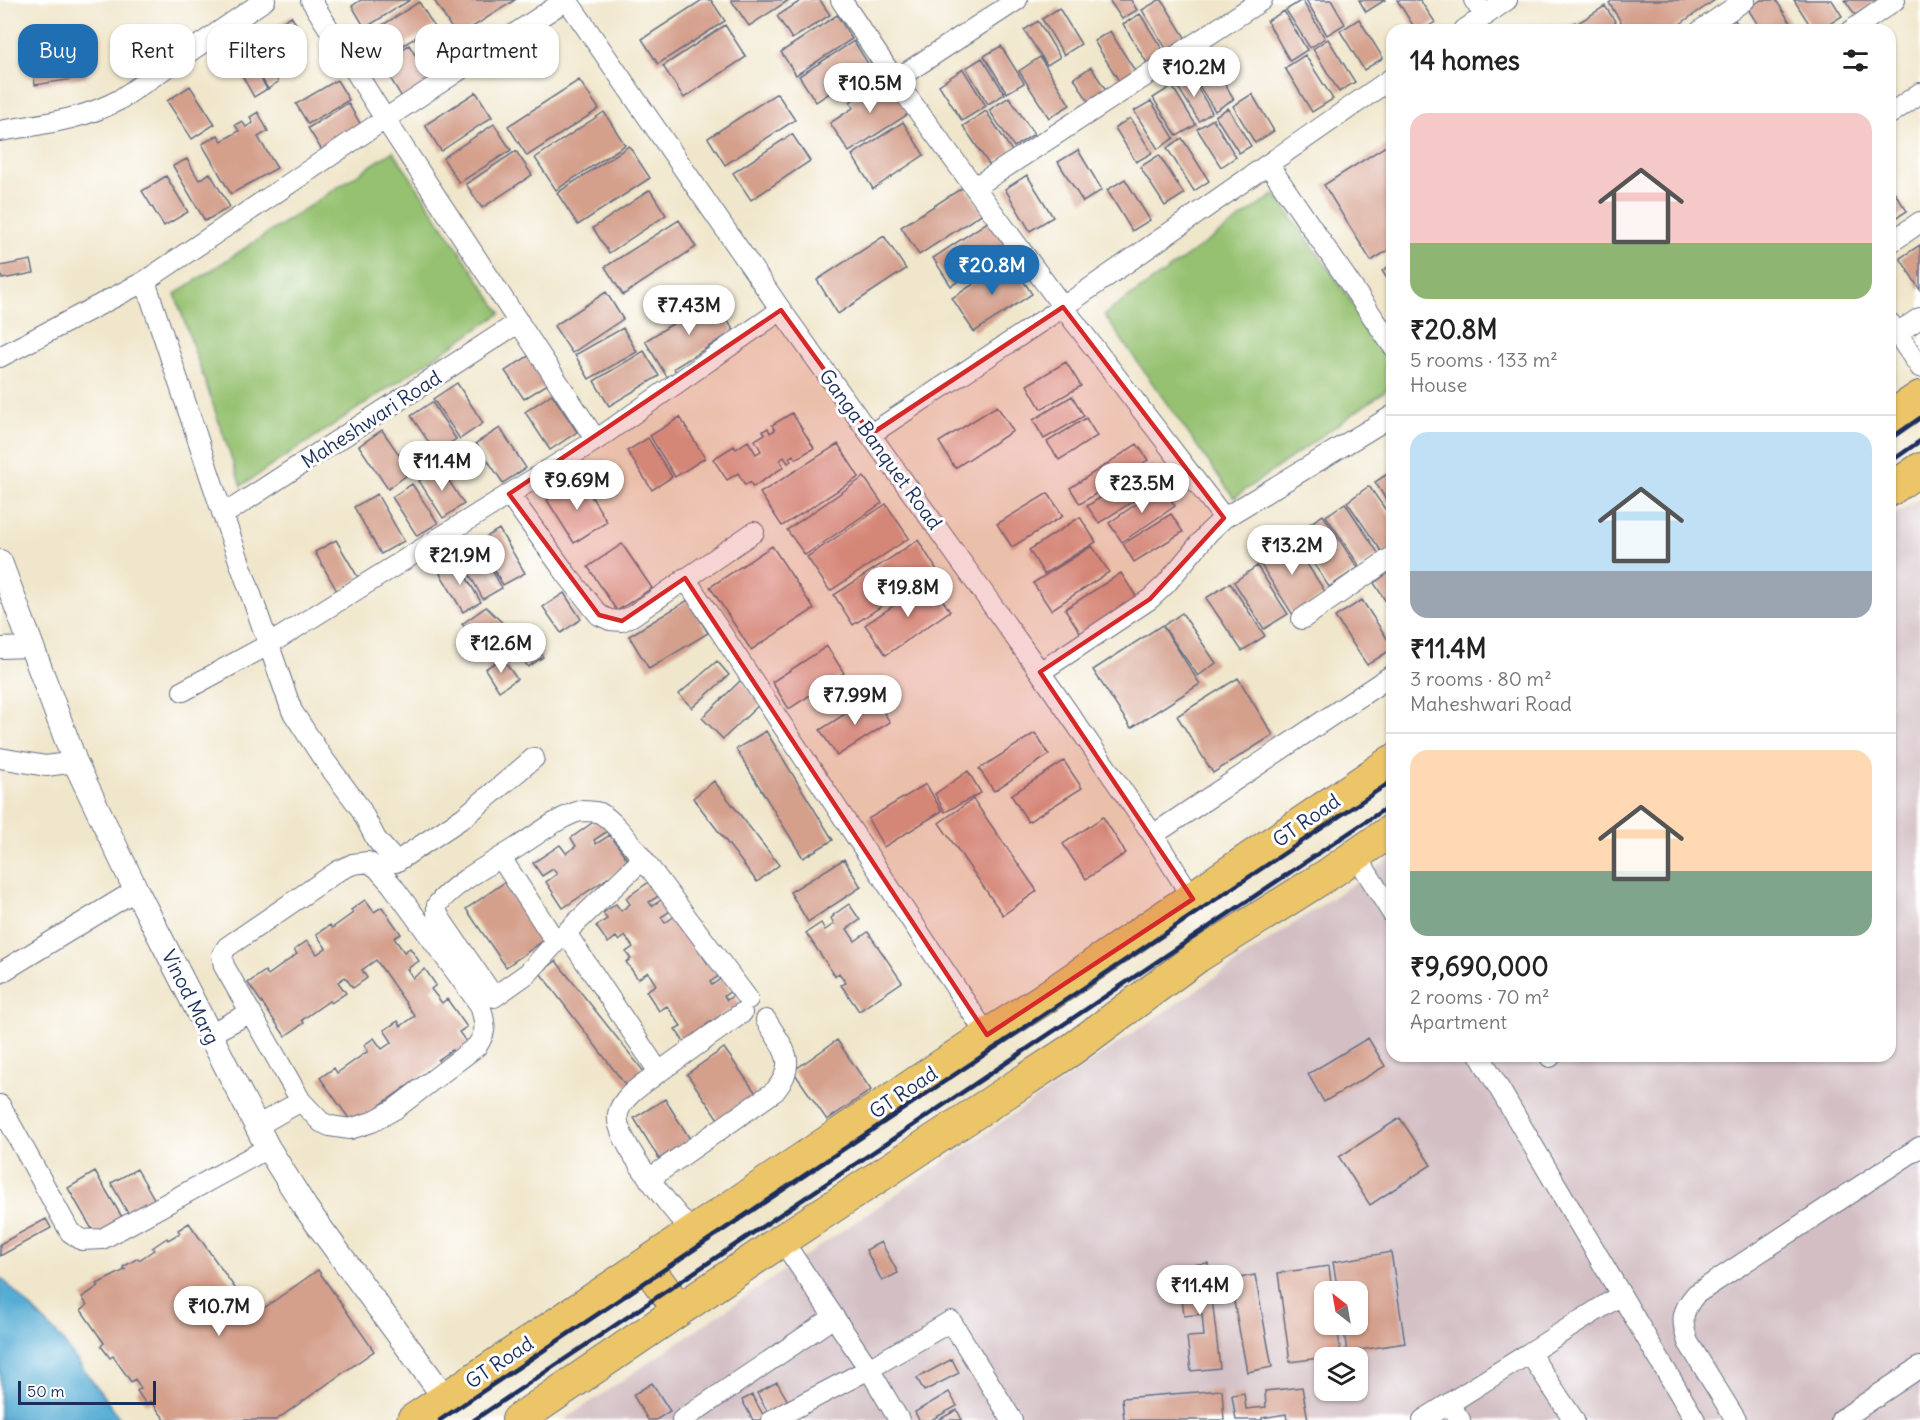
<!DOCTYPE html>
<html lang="en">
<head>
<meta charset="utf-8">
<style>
  body { margin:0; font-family:Delius,sans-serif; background:#f6f6f6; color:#222; height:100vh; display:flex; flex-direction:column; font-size:22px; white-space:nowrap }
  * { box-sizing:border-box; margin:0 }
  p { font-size:20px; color:#767676 }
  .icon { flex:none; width:33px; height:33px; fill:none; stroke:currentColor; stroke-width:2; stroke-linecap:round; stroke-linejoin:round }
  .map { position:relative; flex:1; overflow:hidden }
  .panel { position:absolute; left:1386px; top:24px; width:510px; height:1038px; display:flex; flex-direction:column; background:#fff; border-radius:18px; box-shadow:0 2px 4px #0004 }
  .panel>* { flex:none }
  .banner { position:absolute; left:18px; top:24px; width:570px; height:54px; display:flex; gap:12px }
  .needle { width:39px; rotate:329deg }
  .controls { position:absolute; left:1314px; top:1281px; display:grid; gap:12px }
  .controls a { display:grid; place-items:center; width:54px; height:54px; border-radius:12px; background:#fff; box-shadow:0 2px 4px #0004; font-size:30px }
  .scale { position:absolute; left:18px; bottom:15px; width:138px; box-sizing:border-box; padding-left:6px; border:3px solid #1b2f5e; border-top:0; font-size:16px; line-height:21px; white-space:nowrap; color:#1b2f5e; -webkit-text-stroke:4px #fff; paint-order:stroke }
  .price { position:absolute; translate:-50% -51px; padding:0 14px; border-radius:21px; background:#fff; color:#222; font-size:20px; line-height:39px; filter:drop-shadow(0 2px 3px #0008) }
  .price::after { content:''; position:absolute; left:50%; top:36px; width:18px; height:14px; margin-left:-9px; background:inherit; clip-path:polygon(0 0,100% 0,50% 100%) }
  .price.on { background:#1f6fb2; color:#fff }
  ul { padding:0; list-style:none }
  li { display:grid; align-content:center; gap:12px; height:318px; padding:0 24px }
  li+li { border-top:2px solid #e0e0e0 }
  li span { display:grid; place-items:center; height:186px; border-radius:18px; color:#555 }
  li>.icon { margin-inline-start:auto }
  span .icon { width:108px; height:108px; fill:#fffc; stroke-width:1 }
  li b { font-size:26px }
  h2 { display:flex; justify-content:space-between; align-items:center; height:72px; padding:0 24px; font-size:26px }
  .chip { padding:0 21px; border-radius:18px; background:#fff; box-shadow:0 2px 4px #0004; font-size:21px; line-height:54px }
  .chip.on { background:#1f6fb2; color:#fff }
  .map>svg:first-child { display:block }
  .industrial { fill:#d2bec3; fill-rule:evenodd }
  .green { fill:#95c16f; stroke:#587866; stroke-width:1.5 }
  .water { fill:#57add4; stroke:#396e99; stroke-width:1.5 }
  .building { fill:#d49f8b }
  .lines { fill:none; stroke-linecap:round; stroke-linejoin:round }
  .minor-casing { stroke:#666f84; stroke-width:22 }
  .tertiary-casing { stroke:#666f84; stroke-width:26 }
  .trunk-casing { stroke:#666f84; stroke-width:34 }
  .minor { stroke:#fff; stroke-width:20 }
  .tertiary { stroke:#fff; stroke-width:24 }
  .trunk { stroke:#edc569; stroke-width:32 }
  .rail { stroke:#1b2f5e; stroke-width:4.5 }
  .marked { fill:#d62828; fill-opacity:0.2; stroke:#d62828; stroke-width:4.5; stroke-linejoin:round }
  .labels { text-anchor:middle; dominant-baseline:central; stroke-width:6; stroke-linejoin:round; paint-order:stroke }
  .street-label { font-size:20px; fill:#1b2f5e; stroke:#fff }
</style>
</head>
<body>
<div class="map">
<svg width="1920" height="1420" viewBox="0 0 1920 1420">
  <rect width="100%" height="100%" fill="#fff"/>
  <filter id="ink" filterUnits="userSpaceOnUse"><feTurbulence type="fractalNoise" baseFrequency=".0167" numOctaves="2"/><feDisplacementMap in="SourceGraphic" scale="12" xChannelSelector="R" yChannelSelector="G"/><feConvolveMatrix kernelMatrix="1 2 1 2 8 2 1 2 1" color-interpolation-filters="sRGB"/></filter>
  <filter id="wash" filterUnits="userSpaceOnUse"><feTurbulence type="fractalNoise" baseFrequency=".008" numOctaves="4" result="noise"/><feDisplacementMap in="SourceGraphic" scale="24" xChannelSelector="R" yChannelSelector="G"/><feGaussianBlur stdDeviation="1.35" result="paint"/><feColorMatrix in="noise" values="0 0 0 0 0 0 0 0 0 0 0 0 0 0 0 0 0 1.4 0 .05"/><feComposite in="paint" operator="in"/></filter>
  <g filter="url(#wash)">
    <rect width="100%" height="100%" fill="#f0e6cb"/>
    <path class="industrial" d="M1920 498V1420H564L1392 857V1056H1890V518ZM1324 1292H1358V1324H1324ZM1324 1358H1358V1390H1324Z"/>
    <path class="green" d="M393 151 501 313 241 486 175 294Z
      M1275 194 1392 358V386L1234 498 1104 315Z"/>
    <path class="water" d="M0 1277 58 1335 121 1420H0Z"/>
    <g id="blocks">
      <path class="building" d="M361 0H410L365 28 352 6Z
        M434 0H515L457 37Z
        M702 0H711L725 21 658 64 642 39Z
        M731 0H789L749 26Z
        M802 0H820L830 15 792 39 777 16Z
        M1109 0H1131L1137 10 1122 19Z
        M1159 0H1162L1186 39 1167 50 1142 10Z
        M1302 0 1325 38 1310 48 1286 10Z
        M1306 0H1331L1345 24 1327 35Z
        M1359 0H1385L1366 12Z
        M1397 0H1420L1435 22 1423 30H1416Z
        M1613 0H1715L1671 30H1626L1609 3Z
        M1761 0H1776L1795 30H1761L1748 9Z
        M1794 0H1832L1842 16 1820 30H1813Z
        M1845 0H1879L1855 15Z
        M419 2 434 26 380 60 365 36Z
        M1605 6 1621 30H1583L1578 23Z
        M1059 8 1081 44 1064 55 1042 19Z
        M1284 11 1307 50 1290 61 1267 21Z
        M1140 14 1164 52 1147 63 1123 24Z
        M837 15 852 39 796 75 781 52Z
        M291 16 305 38 269 60 255 39Z
        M1359 19 1383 58 1364 70 1340 31Z
        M1735 20 1741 30H1720Z
        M1038 21 1060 57 1047 65 1024 30Z
        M1575 22 1580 30H1563Z
        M725 25 746 57 684 98 663 66Z
        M81 28 84 52 28 60 24 36Z
        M433 30 455 64 439 74 418 39Z
        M1110 31 1135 71 1119 81 1094 41Z
        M1328 39 1355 82 1339 92 1313 49Z
        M854 41 870 67 816 102 799 76Z
        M255 42 278 82 268 89 244 48Z
        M409 45 431 81 403 99 381 63Z
        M1001 46 1024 83 1007 93 984 56Z
        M243 48 267 89 254 97 231 56Z
        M83 55 87 77 35 85 32 63Z
        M1305 55 1333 99 1312 112 1285 68Z
        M1040 57 1070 105 1049 118 1019 71Z
        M982 58 1005 94 988 104 966 68Z
        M1211 61 1234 99 1215 111 1191 73Z
        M1091 67 1106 90 1088 101 1074 78Z
        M963 69 986 106 962 121 939 85Z
        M884 73 910 113 849 152 830 123 853 108 850 102 872 87 869 82Z
        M1190 75 1212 112 1199 121 1176 84Z
        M337 80 349 100 308 124 296 104Z
        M579 80 599 109 527 156 508 126Z
        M190 86 215 124 192 139 167 101Z
        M1172 86 1196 125 1177 136 1153 98Z
        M476 92 492 117 441 151 425 125Z
        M777 93 795 120 725 165 708 138Z
        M1252 94 1274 131 1255 143 1233 106Z
        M1009 97 1034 134 1014 147 989 110Z
        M1151 101 1174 138 1158 149 1134 111Z
        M348 103 363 128 323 152 308 128Z
        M1228 108 1251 146 1239 153 1215 116Z
        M986 111 1012 151 990 166 963 126Z
        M258 112 268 131 258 137 277 168 231 194 202 144 218 135 222 141 239 131 235 125 242 121 246 127 253 123 250 117Z
        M604 112 625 145 556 190 535 158Z
        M1130 118 1152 153 1136 162 1115 128Z
        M1213 119 1236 157 1221 167 1197 129Z
        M903 122 924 155 873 189 852 155Z
        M494 124 511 150 459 183 443 158Z
        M792 134 810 161 751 200 733 173Z
        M1182 138 1209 181 1194 191 1167 148Z
        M1392 142V248L1371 261 1324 185Z
        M629 146 650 178 578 225 557 193Z
        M1078 150 1102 190 1083 202 1058 162Z
        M516 151 532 175 482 208 466 184Z
        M1159 155 1184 194 1165 206 1140 167Z
        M187 159 199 180 210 173 230 207 205 221 173 166Z
        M1027 175 1053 217 1030 231 1005 189Z
        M166 176 188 212 164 226 142 191Z
        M1125 179 1150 220 1132 231 1107 190Z
        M965 186 983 213 919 255 901 227Z
        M1890 186 1907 211 1890 222Z
        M650 190 666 215 609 253 593 228Z
        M992 219 1011 247 951 286 933 258Z
        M679 220 696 247 623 295 605 267Z
        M884 236 906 269 838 314 817 280Z
        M1920 245V290L1900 258Z
        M31 260 34 273 2 279 0 266Z
        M1010 260 1032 294 974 332 952 298Z
        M1392 264V286L1382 271Z
        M606 292 623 319 572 353 554 326Z
        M714 298 734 331 674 368 676 372 667 377 645 341Z
        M623 328 637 352 589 379 575 355Z
        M644 351 659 376 609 406 594 381Z
        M533 353 551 382 524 399 505 371Z
        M1066 362 1081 386 1041 409 1027 385Z
        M457 383 483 423 460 439 433 399Z
        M552 394 577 432 550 450 525 412Z
        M1072 396 1084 416 1044 439 1033 420Z
        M432 402 456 439 436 453 411 416Z
        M997 406 1013 431 955 468 939 442Z
        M792 413 814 448 796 459 793 455 789 458 791 461 788 463 784 457 780 460 784 467 753 487 750 482 745 485 738 473 727 480 713 459 734 446 736 449 748 441 756 454 761 451 755 440 765 434 763 431 768 428 770 433 775 430 772 425Z
        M680 417 705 458 675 477 650 436Z
        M1086 418 1097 436 1059 460 1047 442Z
        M500 428 526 468 503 483 476 443Z
        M382 430 411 472 388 489 359 446Z
        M648 438 672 477 652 490 627 451Z
        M838 444 859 477 782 526 760 493Z
        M1137 444 1148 460 1080 504 1070 488Z
        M1152 465 1163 482 1099 523 1087 506Z
        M440 467 464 504 443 518 419 481Z
        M1392 471V509L1375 482Z
        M864 477 882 503 805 555 787 530Z
        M581 479 607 522 574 543 547 500Z
        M412 484 438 523 417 536 392 497Z
        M1162 486 1175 506 1122 542 1109 523Z
        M1369 486 1392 519V550L1384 555 1347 502Z
        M1048 493 1063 516 1012 547 997 524Z
        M377 494 404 541 381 554 354 507Z
        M1345 503 1379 554 1360 567 1326 516Z
        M886 504 909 538 830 591 807 557Z
        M1171 514 1183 532 1134 562 1123 544Z
        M1323 515 1358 568 1329 587 1294 534Z
        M1080 517 1096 542 1044 574 1029 550Z
        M499 529 525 573 503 585 478 542Z
        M1290 538 1326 593 1293 615 1257 559Z
        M336 540 359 579 337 591 315 552Z
        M918 540 937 570 853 625 834 595Z
        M622 544 652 588 617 611 588 567Z
        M772 546 814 609 751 650 710 587Z
        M1092 546 1109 572 1051 610 1033 583Z
        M479 547 502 588 483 599 460 557Z
        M456 560 481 602 463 612 438 570Z
        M1257 566 1288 614 1264 629 1234 582Z
        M1392 570V611L1374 583Z
        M1121 573 1139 601 1083 637 1065 609Z
        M930 581 950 611 886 655 865 625Z
        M1230 583 1265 636 1242 651 1206 598Z
        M564 593 581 619 561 633 543 607Z
        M688 600 708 633 649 669 629 636Z
        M1362 600 1392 646V649L1367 665 1335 617Z
        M486 607 515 635 489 653 462 624Z
        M1182 613 1216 663 1198 676 1163 626Z
        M1162 625 1200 684 1131 728 1093 670Z
        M530 637 543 657 528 667 515 647Z
        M827 646 844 673 789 709 772 682Z
        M502 658 517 679 499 691 485 669Z
        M717 661 729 675 692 708 679 694Z
        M1238 678 1273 735 1213 773 1177 716Z
        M741 680 762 702 723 739 702 718Z
        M873 696 890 722 837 756 820 730Z
        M766 731 833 840 803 858 736 749Z
        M1035 733 1049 755 994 791 979 769Z
        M1064 761 1082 788 1028 822 1011 795Z
        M968 771 981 793 945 812 935 794Z
        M714 781 779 865 757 882 693 798Z
        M926 784 942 811 884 847 868 819Z
        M973 799 1037 891 1003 915 939 823Z
        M1103 817 1126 853 1086 879 1063 844Z
        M599 818 608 831 594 840 596 844 610 835 630 863 563 908 546 882 557 874 553 869 542 876 533 863 560 845 566 853 576 846 571 838Z
        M844 859 861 887 808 922 790 892Z
        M511 878 550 936 506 967 466 909Z
        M652 880 662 894 649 902 652 906 664 898 672 910 661 917 665 923 676 915 708 964 711 962 720 975 710 982 712 985 722 978 731 991 724 996 727 1000 734 995 745 1011 734 1018 729 1010 706 1025 712 1033 689 1049 675 1029 681 1026 667 1006 659 1011 646 991 656 985 648 972 638 979 626 962 631 959 626 952 633 947 625 936 619 941 616 937 608 943 596 926 607 919 603 913 616 904 621 911 630 904 626 898Z
        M365 900 374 912 382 907 401 934 394 938 404 952 410 948 419 961 407 969 413 978 425 969 436 985 431 989 442 1003 447 999 467 1027 459 1032 470 1047 457 1056 452 1050 438 1060 440 1063 353 1124 320 1078 334 1068 337 1073 368 1051 364 1045 374 1038 382 1049 392 1042 384 1030 398 1021 401 1026 415 1016 376 960 362 970 367 978 353 988 345 977 338 982 346 993 331 1003 329 1001 302 1020 304 1023 285 1036 248 983 265 971 268 975 297 954 294 950 307 941 317 954 326 948 316 934 330 925 332 928 353 913 351 910Z
        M849 904 860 920 847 929 855 941 868 932 902 982 859 1011 841 985 846 983 839 973 835 976 806 933 821 923 825 930 834 924 831 918 834 916 833 915Z
        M556 961 645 1073 627 1087 540 973Z
        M1368 1038 1385 1066 1324 1102 1308 1074Z
        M837 1040 871 1090 827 1120 793 1071Z
        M724 1048 758 1096 720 1122 687 1074Z
        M665 1099 690 1139 659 1159 634 1118Z
        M1400 1118 1431 1165 1370 1205 1339 1157Z
        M137 1169 156 1202 130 1217 111 1183Z
        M95 1172 125 1222 97 1238 68 1188Z
        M46 1219 51 1228 0 1256V1244Z
        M189 1223 254 1315 318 1270 374 1351 276 1420H165L151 1401 146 1404 137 1391 141 1388 135 1379 131 1382 113 1356 110 1358 101 1346 104 1343 81 1310 87 1305 82 1297 99 1286 97 1284 125 1270 123 1267 138 1258 139 1260 154 1250 152 1248 167 1238 168 1240 180 1233 178 1230Z
        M881 1242 898 1273 882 1281 866 1250Z
        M1391 1252 1405 1343 1347 1352 1343 1324H1358V1292H1338L1333 1262Z
        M1208 1263 1220 1368 1191 1371 1187 1337 1204 1336 1202 1314 1184 1316 1179 1266Z
        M1329 1266 1332 1292H1324V1324H1337L1341 1355 1290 1362 1278 1273Z
        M1255 1275 1272 1367 1247 1372 1230 1280Z
        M952 1359 959 1373 924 1391 917 1378Z
        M777 1382 790 1405 770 1416 757 1393Z
        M652 1383 670 1411 656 1420H648L633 1395Z
        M1302 1387 1308 1420H1287L1286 1414 1262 1418V1420H1236L1232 1395 1244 1393 1246 1409 1266 1407 1265 1391Z
        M1222 1390 1224 1420H1124L1122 1398Z
        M949 1392 957 1406 931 1420H919L915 1412Z
        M752 1395 766 1420H753L742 1400Z
        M957 1410 962 1420H938Z"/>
    </g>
  </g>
  <g filter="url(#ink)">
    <use href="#blocks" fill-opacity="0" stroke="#666f84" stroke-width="1.5"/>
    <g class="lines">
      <defs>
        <path id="minor" d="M311 0 385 119 596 440
          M567 0 781 310 1040 672 1153 835 1193 899
          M841 0 895 80 1063 307 1224 518
          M1474 0 1485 16
          M1464 30 1507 0
          M1701 30 1745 0
          M1852 30 1895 0
          M895 80 1017 0
          M1890 114 1920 93
          M0 131C41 124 82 120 119 100L265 0
          M1268 164 1392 345
          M975 187 1262 0
          M1890 243 1920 222
          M145 281 223 515 292 711 322 757 360 808 376 839 396 862 464 817 534 758
          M1890 323 1920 367
          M1897 333 1920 318
          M0 357 145 281 385 119 566 0
          M871 434 1063 307 1392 78
          M509 494 567 575 599 615 610 620 622 621 632 616 754 532
          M223 515 519 322
          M685 578 987 1035
          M1302 619 1392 557
          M0 648 32 647
          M1040 672 1150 599 1166 584 1209 532 1224 518 1392 416
          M183 691 268 645 596 440 781 310
          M0 758 46 766 75 762
          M580 811C587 811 594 811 600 813 615 821 632 846 643 859L556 942 528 973 494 997 443 923 437 913V905C455 882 491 864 516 848 537 835 557 818 580 811Z
          M1153 835 1392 675
          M1356 855 1392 913
          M501 858 556 942
          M643 859 748 999
          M368 862 377 868 392 885 480 1005C485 1023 488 1030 477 1046L395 1109 372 1122 350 1129 330 1126 321 1122 301 1101 224 966 222 955 227 947 338 871 353 864Z
          M566 933 659 1072C645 1083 622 1096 618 1114 612 1138 676 1214 693 1233
          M0 973 136 890
          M210 1034 251 1012
          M1480 1056 1695 1420
          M1550 1056V1057
          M659 1072 742 1013
          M0 1105 70 1232 82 1240 102 1239 268 1148
          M257 1126 301 1101
          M649 1179 775 1091C799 1062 783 1048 766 1020
          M782 1240 869 1369 899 1420
          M1530 1354 1574 1420
          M1449 1404 1460 1420
          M682 1420 834 1317
          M772 1420 869 1369 951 1321 1012 1420
          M1423 1420 1621 1295
          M1736 1420 1688 1342C1681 1321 1681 1311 1696 1294L1920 1147
          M1841 1420 1920 1367"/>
        <path id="tertiary" d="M0 562 75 762 136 890 268 1148 305 1207 445 1398"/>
        <path id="trunk" d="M1890 417 1920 397
          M1890 490 1920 469
          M646 1265 679 1310
          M413 1420 987 1035 1042 1000 1392 761
          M518 1420 782 1240 1071 1050 1197 957 1330 873 1392 830"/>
      </defs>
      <use href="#minor" class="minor-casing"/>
      <use href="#tertiary" class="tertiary-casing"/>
      <use href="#trunk" class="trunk-casing"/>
      <use href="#minor" class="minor"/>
      <use href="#tertiary" class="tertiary"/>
      <use href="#trunk" class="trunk"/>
      <path class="rail" d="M1890 439 1920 418
        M1890 462 1920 441
        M440 1420 1392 781
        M474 1420 1392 804"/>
    </g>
  </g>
  <path class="marked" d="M1063 307 1224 518 1150 599 1040 672 1193 899 987 1035 685 578 622 621 599 615 509 494 781 310 871 434Z"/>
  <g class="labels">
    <g class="street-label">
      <text transform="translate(371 419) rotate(-33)">Maheshwari Road</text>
      <text transform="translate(881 449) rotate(54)">Ganga Banquet Road</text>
      <text transform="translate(1306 820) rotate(-35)">GT Road</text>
      <text transform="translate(191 997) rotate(63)">Vinod Marg</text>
      <text transform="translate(903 1092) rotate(-34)">GT Road</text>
      <text transform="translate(499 1362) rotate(-34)">GT Road</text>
    </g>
  </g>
</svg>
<div class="controls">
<a><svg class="needle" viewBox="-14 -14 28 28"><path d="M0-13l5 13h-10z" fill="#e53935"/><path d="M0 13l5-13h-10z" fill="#767676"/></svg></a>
<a><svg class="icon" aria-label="layers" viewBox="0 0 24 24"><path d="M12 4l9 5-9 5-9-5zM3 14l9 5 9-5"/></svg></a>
</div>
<div class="scale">50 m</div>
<b class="price" style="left:1194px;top:98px">₹10.2M</b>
<b class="price" style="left:870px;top:114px">₹10.5M</b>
<b class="price on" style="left:992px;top:296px">₹20.8M</b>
<b class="price" style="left:689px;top:336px">₹7.43M</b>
<b class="price" style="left:442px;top:492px">₹11.4M</b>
<b class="price" style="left:577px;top:511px">₹9.69M</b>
<b class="price" style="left:1142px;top:514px">₹23.5M</b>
<b class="price" style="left:1292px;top:576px">₹13.2M</b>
<b class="price" style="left:460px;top:586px">₹21.9M</b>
<b class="price" style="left:908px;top:618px">₹19.8M</b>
<b class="price" style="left:501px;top:674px">₹12.6M</b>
<b class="price" style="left:855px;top:726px">₹7.99M</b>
<b class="price" style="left:1200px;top:1316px">₹11.4M</b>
<b class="price" style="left:219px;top:1337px">₹10.7M</b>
<div class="banner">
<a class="chip on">Buy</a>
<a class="chip">Rent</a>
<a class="chip">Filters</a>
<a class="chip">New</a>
<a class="chip">Apartment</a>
</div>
<section class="panel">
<h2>14 homes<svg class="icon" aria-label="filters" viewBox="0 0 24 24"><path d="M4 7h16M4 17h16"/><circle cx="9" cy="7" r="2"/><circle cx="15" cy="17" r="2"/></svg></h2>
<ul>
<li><span style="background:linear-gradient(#f6c9c9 70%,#8fb573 0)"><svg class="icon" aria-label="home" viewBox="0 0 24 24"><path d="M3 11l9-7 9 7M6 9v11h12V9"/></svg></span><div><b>₹20.8M</b><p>5 rooms · 133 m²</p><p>House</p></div></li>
<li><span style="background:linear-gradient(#bfe0f5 75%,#9aa5b1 0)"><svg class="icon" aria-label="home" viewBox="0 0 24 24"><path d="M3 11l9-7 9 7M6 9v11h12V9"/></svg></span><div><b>₹11.4M</b><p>3 rooms · 80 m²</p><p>Maheshwari Road</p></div></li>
<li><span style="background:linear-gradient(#ffd9b3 65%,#7fa58c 0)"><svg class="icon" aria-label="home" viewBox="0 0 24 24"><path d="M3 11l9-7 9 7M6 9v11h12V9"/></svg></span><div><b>₹9,690,000</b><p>2 rooms · 70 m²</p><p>Apartment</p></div></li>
</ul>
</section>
</div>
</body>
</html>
